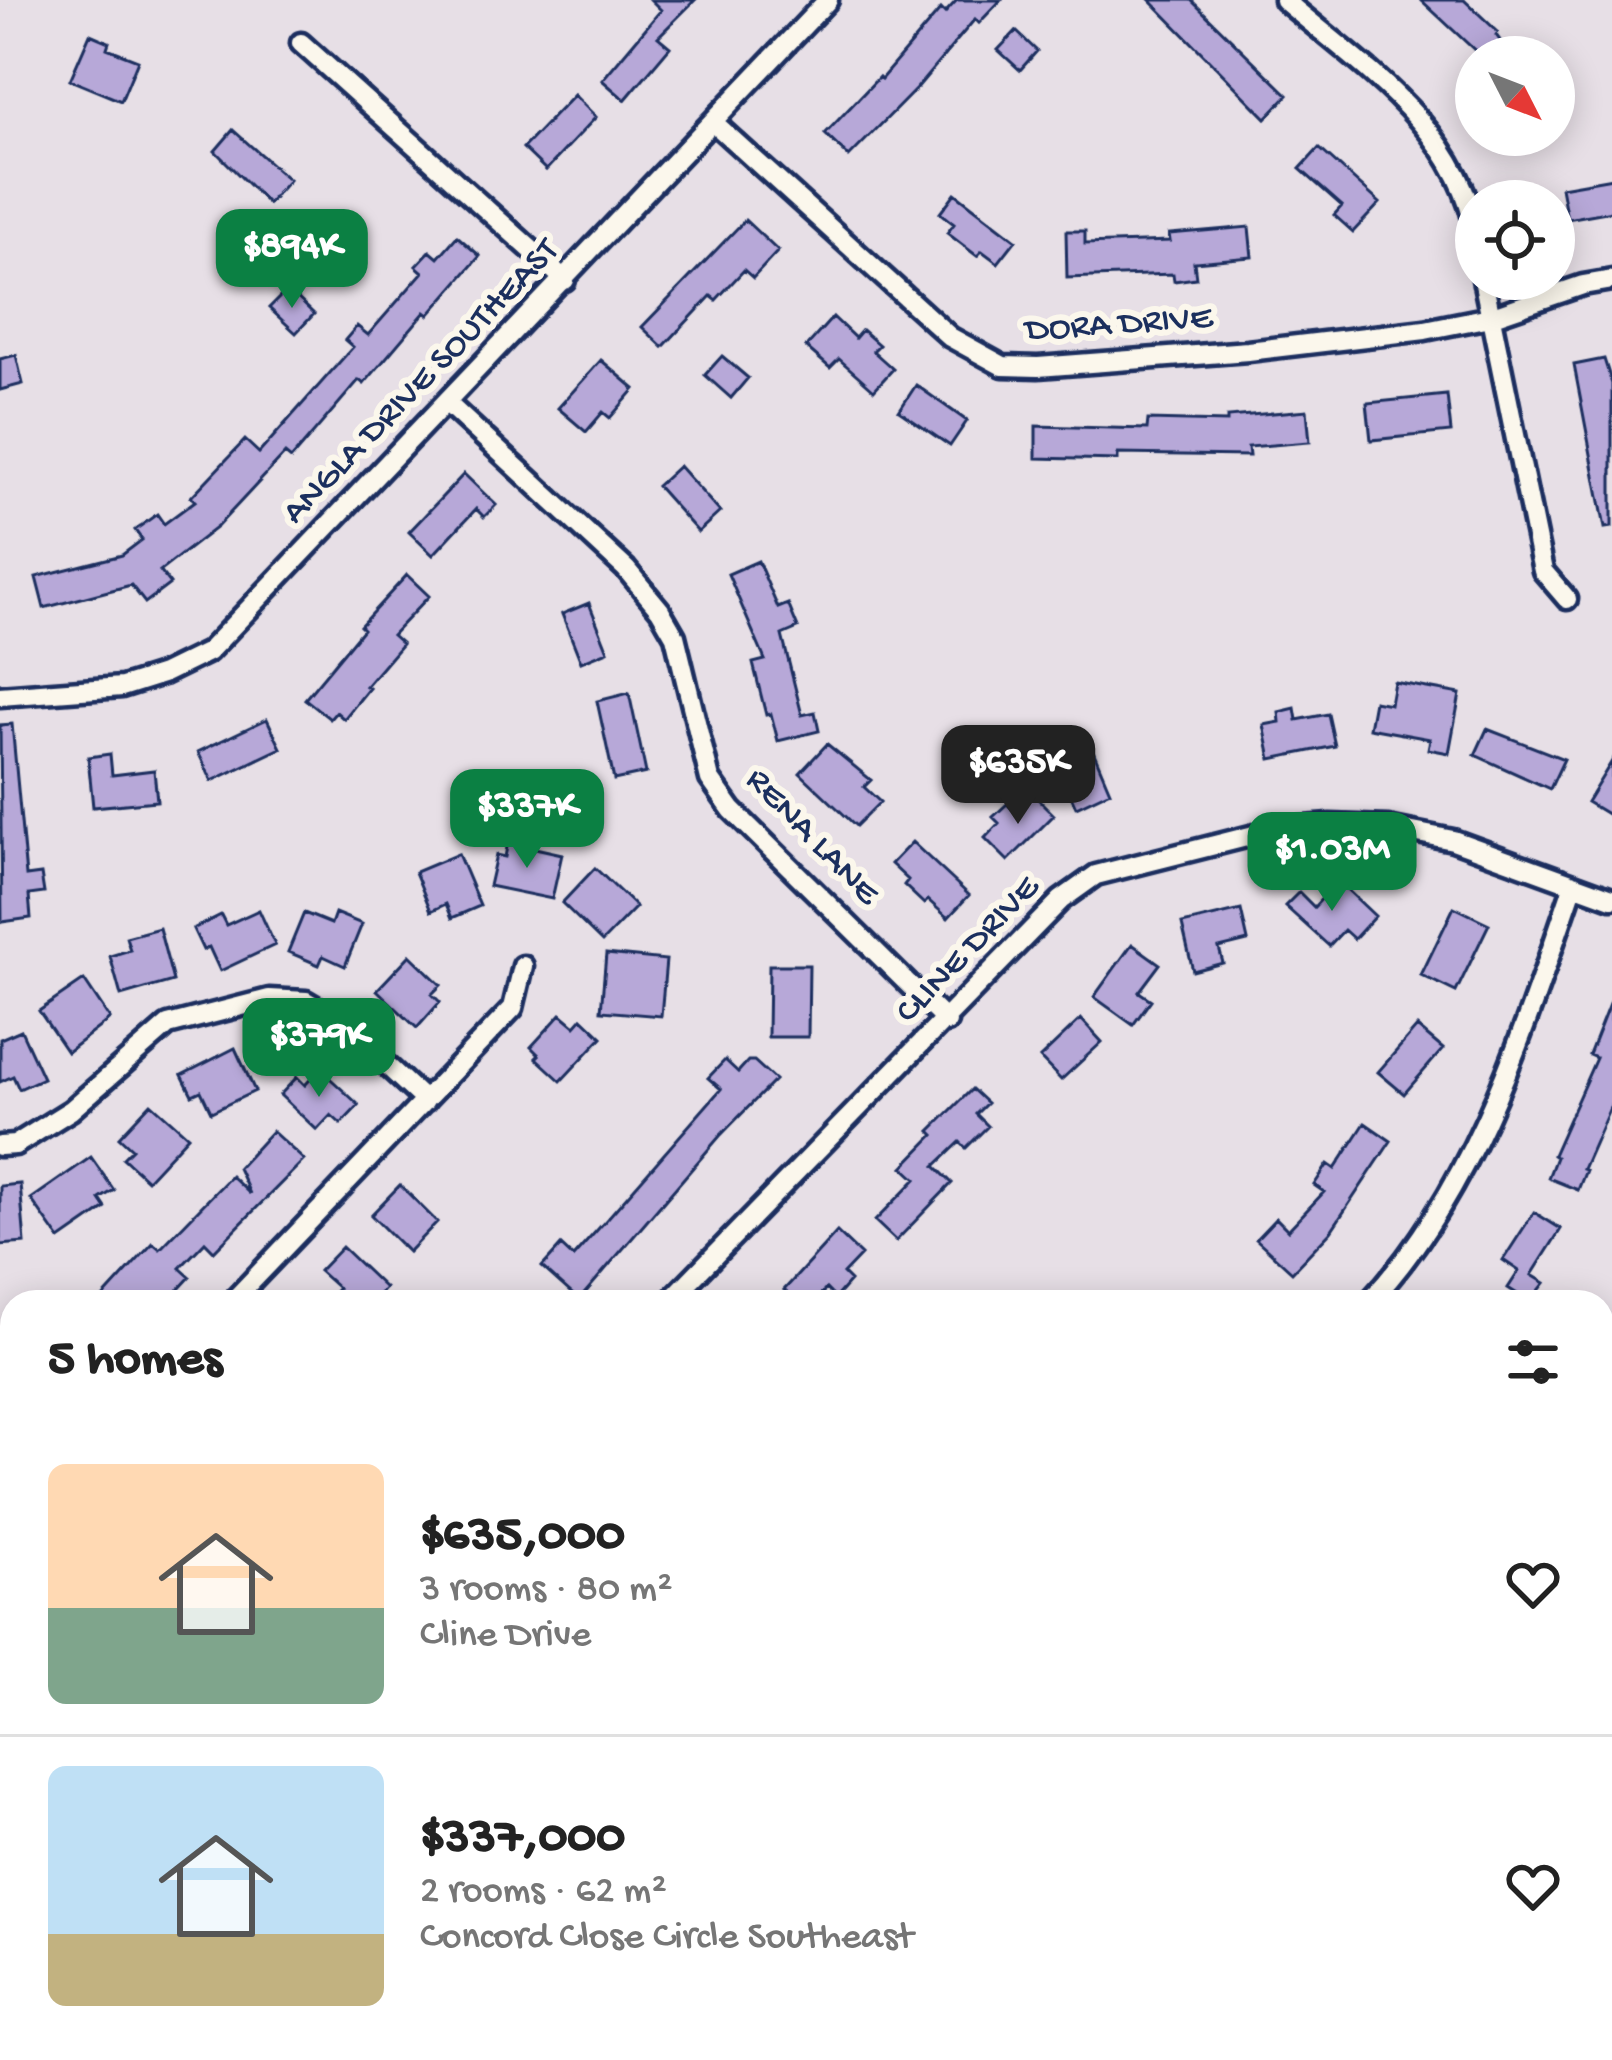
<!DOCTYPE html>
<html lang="en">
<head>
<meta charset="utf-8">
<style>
  body { margin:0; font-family:"Gochi Hand",sans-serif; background:#f6f6f6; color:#222; height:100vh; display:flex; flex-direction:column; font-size:45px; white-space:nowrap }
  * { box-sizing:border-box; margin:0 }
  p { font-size:39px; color:#767676 }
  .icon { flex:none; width:66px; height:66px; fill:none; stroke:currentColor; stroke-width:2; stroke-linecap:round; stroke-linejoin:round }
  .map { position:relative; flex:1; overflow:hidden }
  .side { position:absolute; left:0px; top:1290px; width:1614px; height:771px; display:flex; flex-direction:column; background:#fff; border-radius:36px 36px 0 0; box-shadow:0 6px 30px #0003 }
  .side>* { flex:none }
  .needle { width:78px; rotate:132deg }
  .fabs { position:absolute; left:1455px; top:36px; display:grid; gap:24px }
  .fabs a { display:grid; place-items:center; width:120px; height:120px; border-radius:50%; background:#fff; box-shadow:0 6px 30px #0003; font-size:60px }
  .price { position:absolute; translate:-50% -102px; padding:0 27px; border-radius:24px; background:#0b8043; color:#fff; font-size:39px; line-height:78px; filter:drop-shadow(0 3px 6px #0008) }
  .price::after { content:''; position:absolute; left:50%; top:72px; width:36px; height:27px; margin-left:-18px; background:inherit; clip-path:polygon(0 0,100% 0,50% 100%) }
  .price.current { background:#222; color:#fff }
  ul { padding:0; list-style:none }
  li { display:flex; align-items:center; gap:36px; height:300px; padding:0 48px }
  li+li { border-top:3px solid #e0e0e0 }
  li span { display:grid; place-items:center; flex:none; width:336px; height:240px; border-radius:18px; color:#555 }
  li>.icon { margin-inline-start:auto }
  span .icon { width:144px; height:144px; fill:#fffc; stroke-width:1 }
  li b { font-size:51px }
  h2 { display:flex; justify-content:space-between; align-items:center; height:144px; padding:0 48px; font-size:51px }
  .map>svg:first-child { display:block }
  .water { fill:#8ec7ed; stroke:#608ab4; stroke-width:3 }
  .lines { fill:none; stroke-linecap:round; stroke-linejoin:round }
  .stream { stroke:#608ab4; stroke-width:6 }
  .building { fill:#b7a8d8; stroke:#1b2f5e; stroke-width:3 }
  .street-casing { stroke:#1b2f5e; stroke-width:27 }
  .secondary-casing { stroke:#1b2f5e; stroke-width:36 }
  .path { stroke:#1b2f5e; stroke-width:4.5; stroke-dasharray:3 9; stroke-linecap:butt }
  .street { stroke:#fbf7ec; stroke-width:18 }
  .secondary { stroke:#fbf7ec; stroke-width:27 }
  .labels { text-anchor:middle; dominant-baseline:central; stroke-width:12; stroke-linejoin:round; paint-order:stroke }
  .street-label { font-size:36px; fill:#1b2f5e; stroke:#fbf7ec }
</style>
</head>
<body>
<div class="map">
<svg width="1612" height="2060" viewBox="0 0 1612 2060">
  <rect width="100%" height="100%" fill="#e7dfe6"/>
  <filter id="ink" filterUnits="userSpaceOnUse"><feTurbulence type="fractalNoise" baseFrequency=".00833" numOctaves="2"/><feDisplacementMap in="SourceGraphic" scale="24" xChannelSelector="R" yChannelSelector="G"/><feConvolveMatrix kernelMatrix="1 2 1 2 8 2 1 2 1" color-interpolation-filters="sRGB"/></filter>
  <g filter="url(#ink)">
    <path class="water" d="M952 2049H1003L1017 2060H933Z"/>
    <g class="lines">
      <path class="stream" d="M1602 1486 1612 1480
        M1383 2049 1384 2060"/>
    </g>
    <path class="building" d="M651 0H695L658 37 670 47 625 100 602 80 661 10Z
      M957 0H1001L979 23 975 19 917 88 849 157 825 134 879 77 881 79 941 9 945 13Z
      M1150 0H1191L1288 95 1266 118Z
      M1421 0H1464L1498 32 1496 35 1512 57H1482Z
      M1016 31 1037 51 1020 70 998 50Z
      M90 34 109 42 107 48 138 60 121 101 70 80Z
      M574 95 596 117 546 170 523 148Z
      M233 130 289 180 268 204 215 151Z
      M1319 148 1380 203 1353 232 1334 215 1342 206 1300 169Z
      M1612 178V211L1567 219 1561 187Z
      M955 193 1016 240 998 263 982 251 977 256 947 233 954 224 940 213Z
      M745 220 778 251 753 278 744 270 716 300 711 296 663 347 642 327Z
      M1249 227 1252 257 1194 262 1196 278 1174 281 1173 274 1067 278 1066 231H1085V244L1170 241 1169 234Z
      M457 236 480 256 429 315 425 312 364 384 359 380 291 459 285 454 217 527 160 571 170 584 145 603 131 585 44 608 36 577 122 555 142 540 135 530 157 514 164 524 195 501 191 497 245 440 259 453 353 347 345 340 357 326 368 335 423 272 416 266 430 251 438 258Z
      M288 289 314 314 296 333 269 308Z
      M833 317 855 338 862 330 879 345 873 351 893 369 874 390 839 359 830 368 806 347Z
      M16 355 23 384 0 390V359Z
      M722 356 748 378 731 398 705 375Z
      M1604 359 1612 384V527L1605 528 1574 365Z
      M601 360 635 389 610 418 603 412 586 432 558 408Z
      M916 385 967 421 950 446 899 411Z
      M1447 395 1451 432 1371 440 1367 403Z
      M1307 410 1310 442 1248 447 1249 456 1118 454V460L1036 458V426L1147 429 1148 420 1227 422V417Z
      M679 466 720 512 698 532 657 486Z
      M464 474 496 505 484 517 476 509 433 555 409 532Z
      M758 561 778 608 788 604 798 628 782 635 802 715 815 712 819 731 778 741 771 714 766 715 753 663 765 660 728 574Z
      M407 575 429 596 392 635 402 644 366 686 369 688 344 719 336 712 330 719 305 699 363 629 360 626Z
      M589 603 608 651 581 662 562 614Z
      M1394 682 1460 694 1449 753 1428 749 1430 739 1369 728 1374 701 1390 704Z
      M629 693 646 773 614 780 597 701Z
      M1295 708 1297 720 1328 714 1335 746 1271 759 1264 725 1280 722 1279 712Z
      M267 719 281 748 212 781 198 752Z
      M12 724 26 876 41 874 44 893 29 895 31 918 2 922 0 725Z
      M1487 729 1564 759 1550 789 1475 755Z
      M827 744 871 780 864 787 880 802 856 826 800 773Z
      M1094 753 1110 791 1076 807 1059 769Z
      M110 754 112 775 154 770 157 801 93 807 88 757Z
      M1612 761V817L1587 802Z
      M1034 795 1054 815 1008 861 985 838 999 823 993 817 1007 804 1016 813Z
      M508 842 562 854 552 899 489 886 496 855 505 857Z
      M912 842 969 895 948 918 928 900 924 904 904 885 908 880 891 864Z
      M458 854 480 906 452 918 446 904 431 911 415 872Z
      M595 868 636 907 602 942 562 903Z
      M1338 881 1375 916 1354 939 1344 930 1329 946 1285 906 1299 892 1314 907Z
      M1454 907 1489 924 1456 992 1421 975Z
      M259 910 275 945 220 971 209 947 203 950 193 929 221 915 226 925Z
      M1241 910 1248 941 1219 948 1223 963 1193 971 1182 924Z
      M304 913 331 924 335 913 362 924 345 966 323 956 319 965 288 952Z
      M159 928 173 981 121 996 110 956 130 950 126 937Z
      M1132 944 1160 964 1139 992 1151 1000 1133 1025 1094 997Z
      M606 954 666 960 661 1016 601 1011Z
      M410 955 441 985 432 994 440 1002 417 1028 377 990Z
      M769 965H809L808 1037H768Z
      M84 980 110 1019 67 1052 39 1011Z
      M1611 999 1612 1103 1583 1169 1586 1170 1578 1190 1548 1178 1556 1157 1553 1155 1596 1058 1589 1055Z
      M561 1014 575 1026 582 1018 602 1037 561 1081 536 1058 539 1055 531 1047Z
      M1081 1019 1102 1042 1061 1080 1040 1058Z
      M1417 1027 1443 1049 1404 1094 1378 1072Z
      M21 1030 43 1078 19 1089 13 1076 0 1082V1039Z
      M235 1048 255 1091 211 1112 201 1091 192 1095 182 1075Z
      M725 1060 738 1072 748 1061H754L775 1080 720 1136 579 1300 542 1267 561 1246 573 1257 607 1219 721 1089 708 1078Z
      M320 1069 359 1105 341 1124 331 1115 317 1130 280 1095 297 1077 305 1085Z
      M972 1089 987 1103 976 1114 988 1126 966 1148 960 1142 935 1166 952 1183 896 1241 875 1221 916 1179 903 1167 934 1135 930 1131Z
      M151 1103 188 1136 147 1180 123 1158 132 1149 119 1137Z
      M1365 1123 1391 1141 1331 1231 1292 1272 1256 1239 1276 1218 1288 1230 1324 1192 1314 1185 1328 1164 1335 1169Z
      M272 1131 304 1160 214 1251 205 1242 180 1268 190 1277 167 1302H99L153 1243 160 1249 231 1176 250 1194 238 1168Z
      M91 1157 114 1190 100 1199 106 1208 60 1240 31 1199Z
      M20 1184 25 1243 0 1245V1186Z
      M400 1185 437 1222 408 1252 371 1215Z
      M1534 1212 1561 1229 1532 1275 1545 1283 1530 1302 1508 1288 1519 1271 1503 1260Z
      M837 1232 861 1255 843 1274 850 1281 835 1298 826 1289 814 1302H797L784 1290Z
      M342 1247 385 1288 372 1302H325L338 1288 319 1271Z"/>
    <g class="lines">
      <defs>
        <path id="street" d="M1284 0C1359 64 1460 129 1476 234
          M301 43 565 280
          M713 122 950 337 1003 366 1038 367 1248 351 1425 330 1490 317 1583 285 1612 280
          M1483 279 1543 571 1567 599
          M447 403 626 569 660 610 675 636 710 779 732 810 947 1022
          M0 696 122 687 163 674 208 652 828 0
          M0 1146 15 1145 71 1110 168 1025 269 999 306 1001 338 1020 425 1101
          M232 1302 513 1008 523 966
          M669 1302 1061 900 1096 875 1278 829 1330 825 1388 827 1453 840 1612 898
          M1369 1302C1475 1190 1525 1027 1574 884
          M0 1949 12 1945
          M1602 1993 1612 2007"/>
        <path id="secondary" d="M0 1718 12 1756
          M101 2049 104 2060"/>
      </defs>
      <use href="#street" class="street-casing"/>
      <use href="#secondary" class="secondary-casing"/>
      <path class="path" d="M0 1647 12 1687"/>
      <use href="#street" class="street"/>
      <use href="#secondary" class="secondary"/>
    </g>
  </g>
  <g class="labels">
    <g class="street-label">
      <text transform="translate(1119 326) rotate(-4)">DORA DRIVE</text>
      <text transform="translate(422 383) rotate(-46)">ANGLA DRIVE SOUTHEAST</text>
      <text transform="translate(811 838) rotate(46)">RENA LANE</text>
      <text transform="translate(969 951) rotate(-46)">CLINE DRIVE</text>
    </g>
  </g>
</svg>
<div class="fabs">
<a><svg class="needle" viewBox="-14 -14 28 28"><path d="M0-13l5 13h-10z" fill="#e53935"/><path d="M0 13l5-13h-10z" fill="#767676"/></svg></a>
<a><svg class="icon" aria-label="locate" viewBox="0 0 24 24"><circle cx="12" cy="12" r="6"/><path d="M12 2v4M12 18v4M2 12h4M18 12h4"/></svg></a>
</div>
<b class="price" style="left:292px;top:311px">$894K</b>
<b class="price current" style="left:1018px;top:827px">$635K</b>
<b class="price" style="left:527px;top:871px">$337K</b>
<b class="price" style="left:1332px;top:914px">$1.03M</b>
<b class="price" style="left:319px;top:1100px">$379K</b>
<section class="side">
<h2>5 homes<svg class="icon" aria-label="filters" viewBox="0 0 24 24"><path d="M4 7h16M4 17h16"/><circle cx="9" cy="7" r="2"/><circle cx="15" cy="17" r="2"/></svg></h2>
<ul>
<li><span style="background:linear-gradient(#ffd9b3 60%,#7fa58c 0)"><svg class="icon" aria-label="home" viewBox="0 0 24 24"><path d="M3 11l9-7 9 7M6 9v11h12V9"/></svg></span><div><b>$635,000</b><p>3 rooms · 80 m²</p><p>Cline Drive</p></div><svg class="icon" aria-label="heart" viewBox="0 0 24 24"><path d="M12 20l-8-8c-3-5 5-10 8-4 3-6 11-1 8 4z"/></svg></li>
<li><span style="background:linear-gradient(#bfe0f5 70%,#c2b280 0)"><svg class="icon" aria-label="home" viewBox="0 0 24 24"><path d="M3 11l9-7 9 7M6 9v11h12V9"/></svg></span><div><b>$337,000</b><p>2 rooms · 62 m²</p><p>Concord Close Circle Southeast</p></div><svg class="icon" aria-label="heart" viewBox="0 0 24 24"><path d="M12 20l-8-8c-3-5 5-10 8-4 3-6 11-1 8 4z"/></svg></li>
</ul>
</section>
</div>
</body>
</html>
